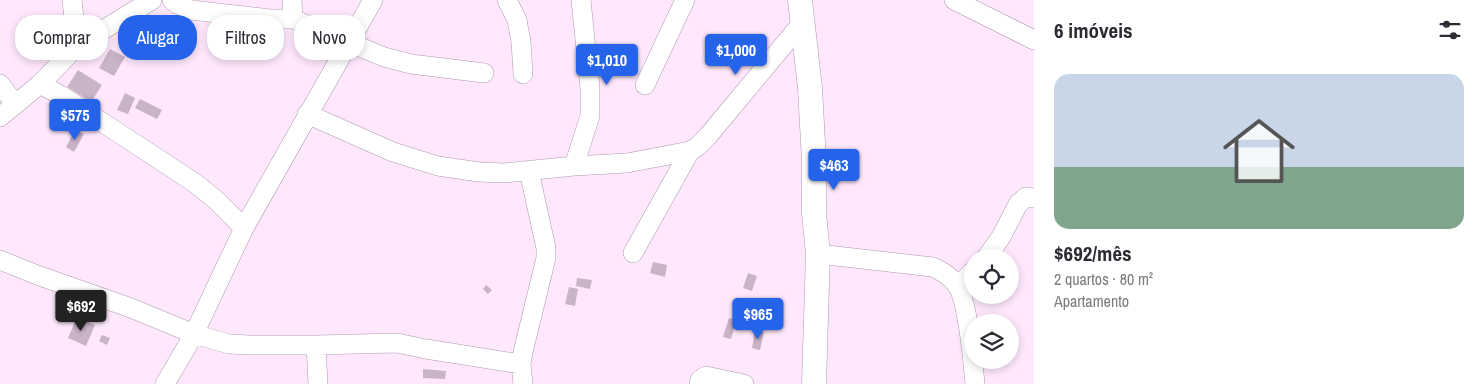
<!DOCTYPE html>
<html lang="pt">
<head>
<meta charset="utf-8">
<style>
  body { margin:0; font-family:"Archivo Narrow",sans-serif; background:#f2f2f3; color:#2b2b33; height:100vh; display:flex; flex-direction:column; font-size:19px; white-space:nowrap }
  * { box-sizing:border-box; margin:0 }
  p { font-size:16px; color:#7c7c81 }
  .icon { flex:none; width:28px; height:28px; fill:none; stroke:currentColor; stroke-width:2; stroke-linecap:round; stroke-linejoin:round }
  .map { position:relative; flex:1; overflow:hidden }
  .drawer { display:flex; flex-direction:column; background:#fff; width:450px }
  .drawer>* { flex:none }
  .guide { position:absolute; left:15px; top:15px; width:475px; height:45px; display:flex; gap:10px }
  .tools { position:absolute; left:964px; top:249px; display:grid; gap:10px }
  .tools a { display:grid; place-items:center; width:55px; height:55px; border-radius:50%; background:#fff; box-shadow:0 2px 8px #0003; font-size:25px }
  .price { position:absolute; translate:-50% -42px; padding:0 11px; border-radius:5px; background:#2563eb; color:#fff; font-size:16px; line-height:32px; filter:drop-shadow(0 1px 2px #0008) }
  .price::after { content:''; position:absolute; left:50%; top:30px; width:15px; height:11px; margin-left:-8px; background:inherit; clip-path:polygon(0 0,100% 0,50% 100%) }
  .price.current { background:#222; color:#fff }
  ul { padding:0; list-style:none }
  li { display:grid; align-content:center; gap:10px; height:265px; padding:0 20px }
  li+li { border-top:1px solid #e1e1e2 }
  li span { display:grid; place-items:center; height:155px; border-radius:15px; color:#555 }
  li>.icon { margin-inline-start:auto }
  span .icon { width:90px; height:90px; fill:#fffc; stroke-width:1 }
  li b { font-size:21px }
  h2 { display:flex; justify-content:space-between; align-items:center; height:60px; padding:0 20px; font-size:21px }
  .pill { padding:0 18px; border-radius:20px; background:#fff; box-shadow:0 2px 8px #0003; font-size:18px; line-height:45px }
  .pill.current { background:#2563eb; color:#fff }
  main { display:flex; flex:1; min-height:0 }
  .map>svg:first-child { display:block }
  .building { fill:#c8b3c7 }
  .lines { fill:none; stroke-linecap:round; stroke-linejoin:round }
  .minor-casing { stroke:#ad98ac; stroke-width:20 }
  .tertiary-casing { stroke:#ad98ac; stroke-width:25 }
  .minor { stroke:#fff; stroke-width:19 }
  .tertiary { stroke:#fff; stroke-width:24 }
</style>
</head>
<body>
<main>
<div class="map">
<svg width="1034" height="384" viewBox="0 0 1034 384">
  <rect width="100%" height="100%" fill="#ffe8fe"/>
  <path class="building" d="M110 49 125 57 114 76 99 68Z
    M78 70 102 85 91 102 67 87Z
    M125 93 135 98 128 114 117 110Z
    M140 99 162 110 157 119 135 108Z
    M75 130 84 134 74 152 66 147Z
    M653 262 667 265 665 277 650 273Z
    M748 273 757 276 752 291 743 288Z
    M577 278 592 280 590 289 576 286Z
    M486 285 492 290 488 294 483 289Z
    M569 287 578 289 575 306 565 304Z
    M77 317 95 325 86 346 68 338Z
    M729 318 737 320 731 339 723 337Z
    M755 330 764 332 760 350 752 348Z
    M102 335 110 338 107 345 99 341Z
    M423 369 446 371 445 379 423 378Z"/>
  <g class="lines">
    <defs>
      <path id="minor" d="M72 0 77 46
        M172 0 177 4 191 10 270 19H293L384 57 411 64 484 73
        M292 0 293 19
        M507 0 517 20 521 42 523 74
        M954 0 1034 40
        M0 84 15 104
        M40 84 62 96 195 183 216 200 244 228
        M645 85 685 0
        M307 114 393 152 438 166 479 172 504 173 574 166 627 163 690 151 697 147 708 136 802 23
        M0 117 40 84 77 46 152 0
        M574 166 590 116V88L581 0
        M633 253 690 151
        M818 254 933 267C943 272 950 276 957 285 968 301 973 363 975 384
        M986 258 1001 237 1018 204 1026 197 1034 198
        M0 260 37 275 131 308 194 334 229 344 250 345H316L397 343 426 349 521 364
        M958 287 972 272
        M316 345 318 384
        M165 384 194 334 244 228 373 0
        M523 384 521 364 523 352 546 258V248L529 171
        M699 384 700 380 706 376 744 384"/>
      <path id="tertiary" d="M800 0 810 88 814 161V213L818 254 814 384"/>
    </defs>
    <use href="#minor" class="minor-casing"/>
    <use href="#tertiary" class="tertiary-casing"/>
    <use href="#minor" class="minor"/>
    <use href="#tertiary" class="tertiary"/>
  </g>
</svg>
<div class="tools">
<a><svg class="icon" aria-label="locate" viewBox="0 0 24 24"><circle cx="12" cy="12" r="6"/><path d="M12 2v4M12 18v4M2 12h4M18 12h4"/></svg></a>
<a><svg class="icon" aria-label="layers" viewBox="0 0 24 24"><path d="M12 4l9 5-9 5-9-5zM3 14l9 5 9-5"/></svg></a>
</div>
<b class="price" style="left:736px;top:76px">$1,000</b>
<b class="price" style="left:607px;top:86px">$1,010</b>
<b class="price" style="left:75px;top:141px">$575</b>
<b class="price" style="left:834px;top:191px">$463</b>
<b class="price current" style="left:81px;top:332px">$692</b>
<b class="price" style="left:758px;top:340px">$965</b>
<div class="guide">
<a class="pill">Comprar</a>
<a class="pill current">Alugar</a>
<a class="pill">Filtros</a>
<a class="pill">Novo</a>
</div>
</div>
<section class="drawer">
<h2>6 imóveis<svg class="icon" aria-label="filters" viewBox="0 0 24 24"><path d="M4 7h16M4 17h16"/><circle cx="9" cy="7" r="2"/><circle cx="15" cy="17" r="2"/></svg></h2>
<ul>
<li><span style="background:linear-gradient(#c9d6e8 60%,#7fa58c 0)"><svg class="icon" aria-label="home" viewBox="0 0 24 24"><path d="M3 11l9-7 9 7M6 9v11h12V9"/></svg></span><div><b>$692/mês</b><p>2 quartos · 80 m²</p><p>Apartamento</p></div></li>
</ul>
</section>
</main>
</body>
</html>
